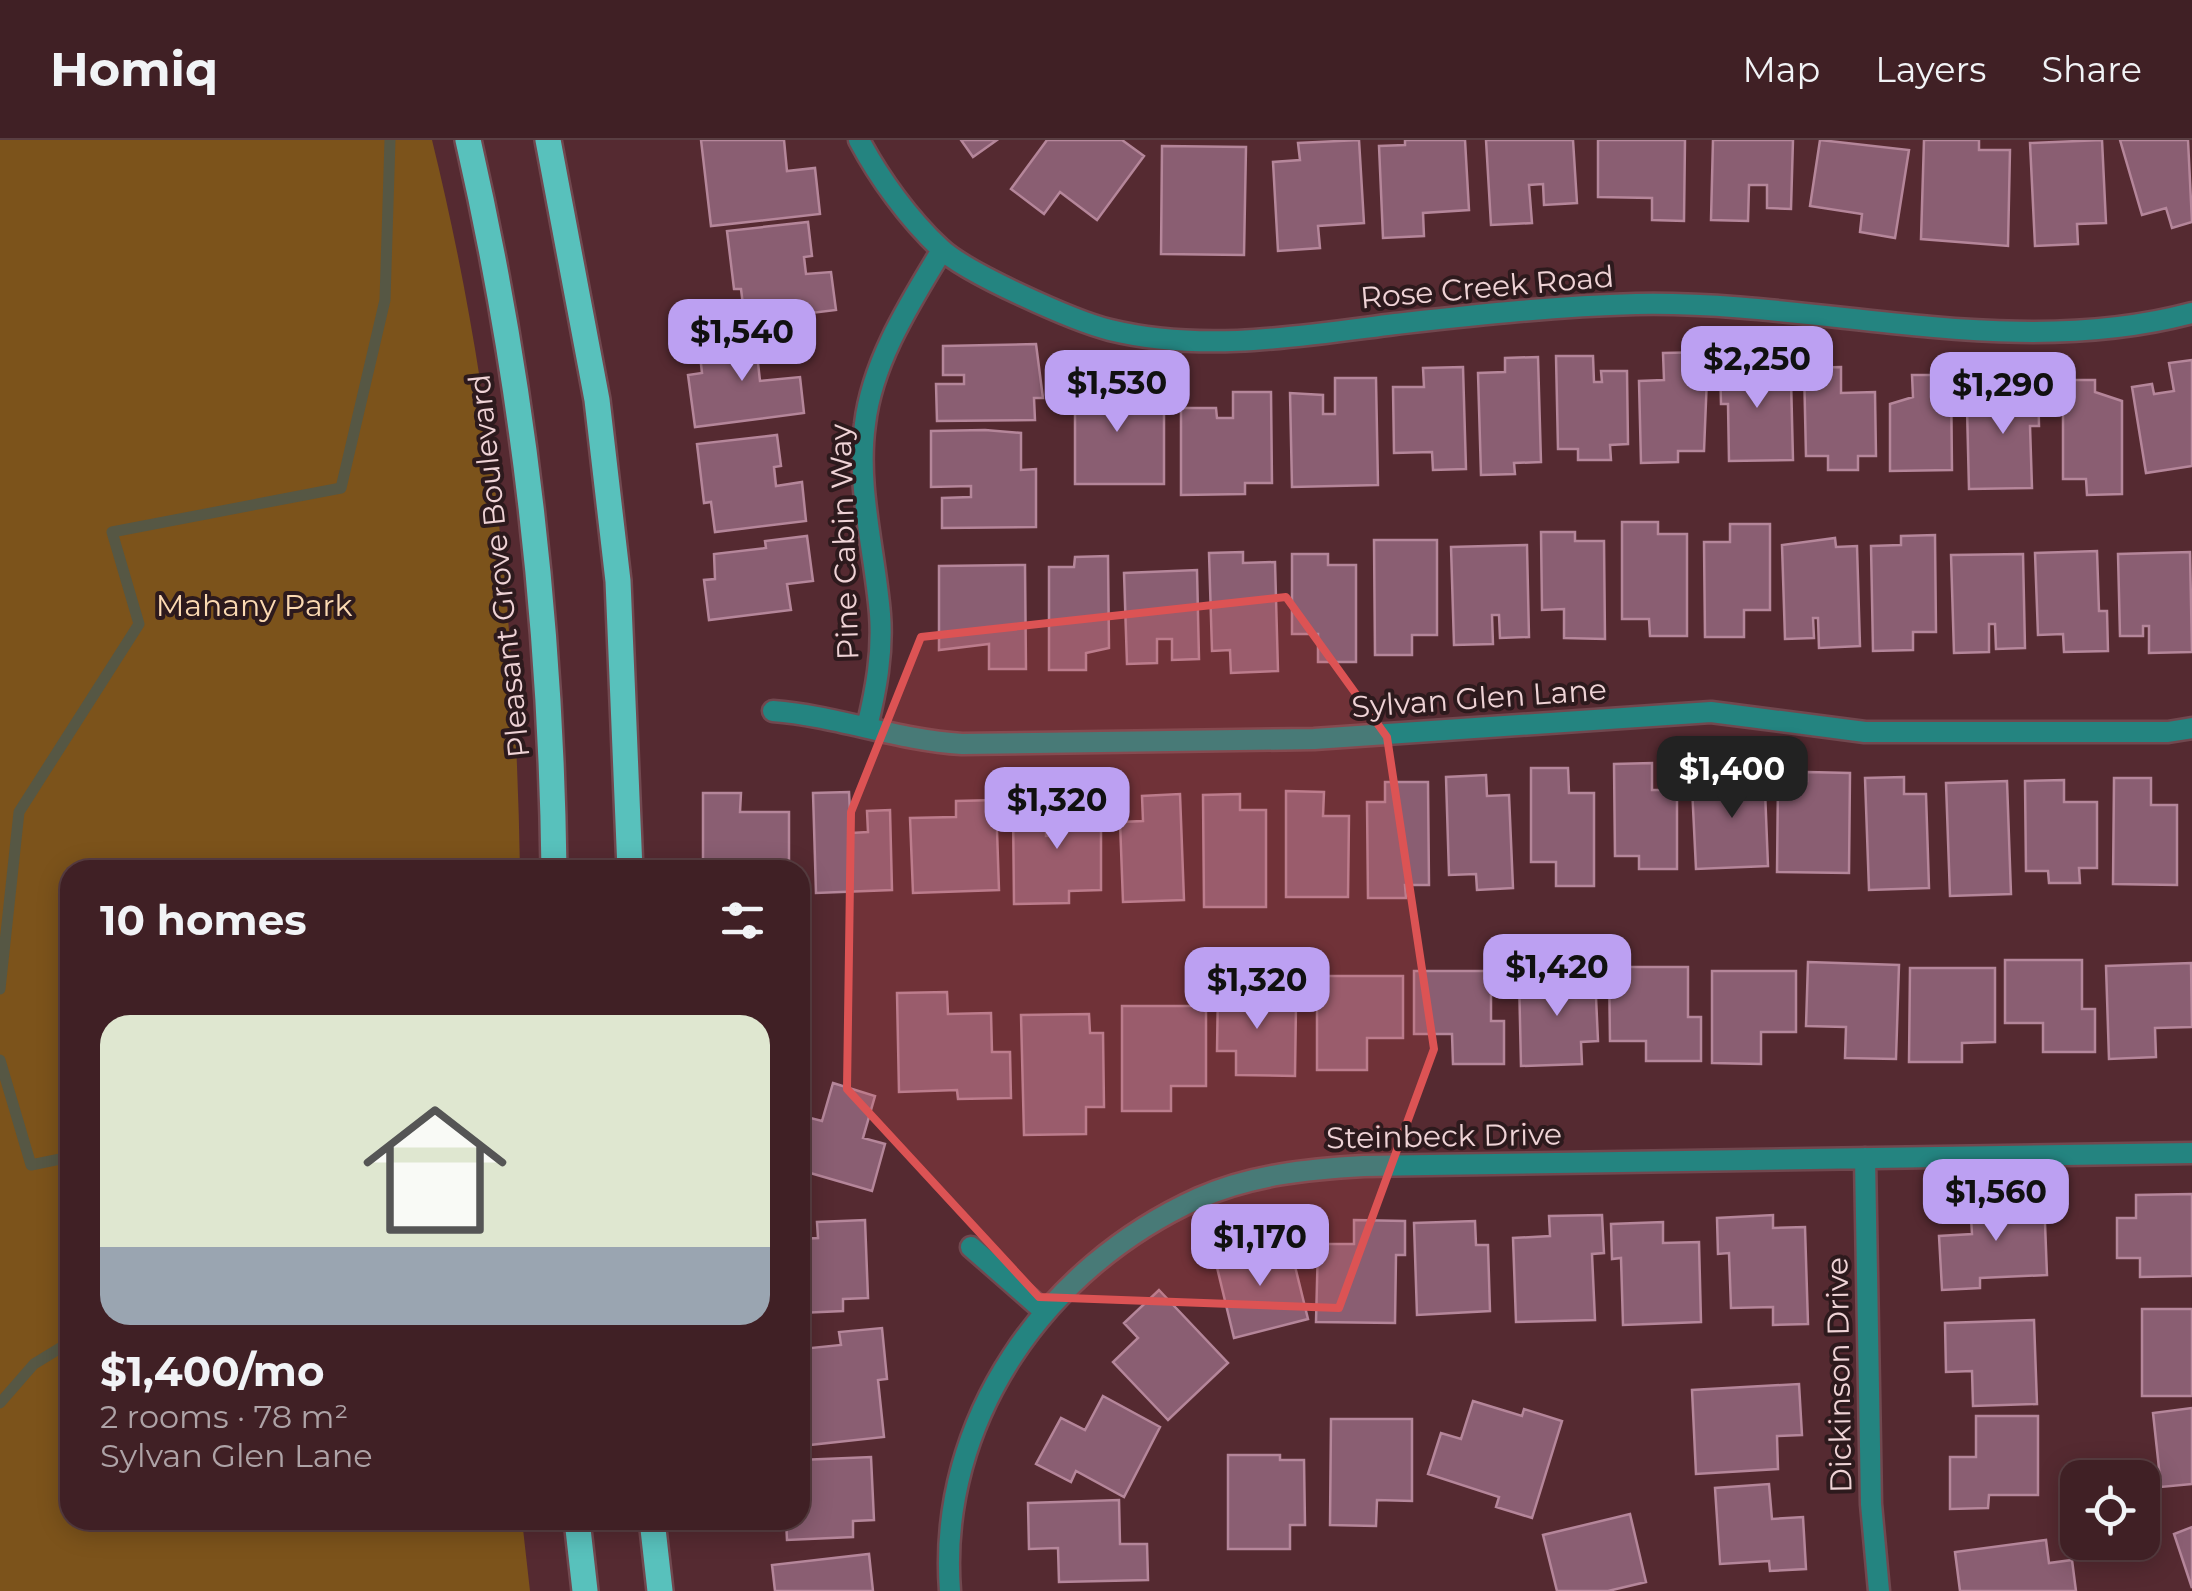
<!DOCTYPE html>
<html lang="en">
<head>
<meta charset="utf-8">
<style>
  body { margin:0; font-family:Montserrat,sans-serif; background:#47282d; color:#f1f3f6; height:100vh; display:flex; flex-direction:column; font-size:38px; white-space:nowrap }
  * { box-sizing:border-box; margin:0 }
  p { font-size:32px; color:#aea3a7 }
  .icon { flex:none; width:55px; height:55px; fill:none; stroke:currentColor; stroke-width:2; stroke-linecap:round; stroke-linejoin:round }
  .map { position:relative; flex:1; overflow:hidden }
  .side { position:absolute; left:60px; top:720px; width:750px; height:670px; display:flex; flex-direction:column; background:#402025; border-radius:30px; box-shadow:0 5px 25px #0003,0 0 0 2px #593e42 }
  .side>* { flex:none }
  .buttons { position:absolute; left:2060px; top:1320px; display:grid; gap:20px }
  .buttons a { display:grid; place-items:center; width:100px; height:100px; border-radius:20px; background:#402025; box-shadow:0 5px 25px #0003,0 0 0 2px #593e42; font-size:50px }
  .price { position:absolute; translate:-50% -85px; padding:0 22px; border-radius:20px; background:#bca0f2; color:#111; font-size:32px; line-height:65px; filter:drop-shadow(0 2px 5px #0008) }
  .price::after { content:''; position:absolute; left:50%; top:60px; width:30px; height:22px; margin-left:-15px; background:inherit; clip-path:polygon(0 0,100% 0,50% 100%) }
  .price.selected { background:#222; color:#fff }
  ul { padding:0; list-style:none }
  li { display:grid; align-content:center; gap:20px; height:530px; padding:0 40px }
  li+li { border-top:2px solid #593e42 }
  li span { display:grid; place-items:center; height:310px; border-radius:30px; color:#555 }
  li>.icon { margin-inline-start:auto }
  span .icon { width:180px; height:180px; fill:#fffc; stroke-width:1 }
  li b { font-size:42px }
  h2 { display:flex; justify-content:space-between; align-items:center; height:120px; padding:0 40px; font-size:42px }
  header { display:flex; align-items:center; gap:60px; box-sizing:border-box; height:140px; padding:0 50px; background:#402025; border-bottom:2px solid #593e42 }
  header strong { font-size:48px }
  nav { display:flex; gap:55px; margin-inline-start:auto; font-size:35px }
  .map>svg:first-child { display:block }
  .green { fill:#7c531b }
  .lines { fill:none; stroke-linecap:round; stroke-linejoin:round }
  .stream { stroke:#565744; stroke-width:11 }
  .building { fill:#8a5e72; stroke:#b5869a; stroke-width:2.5 }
  .minor-casing { stroke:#71484f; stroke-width:25 }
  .primary-casing { stroke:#71484f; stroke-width:30 }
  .minor { stroke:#248480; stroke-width:20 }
  .primary { stroke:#58c1bc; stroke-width:25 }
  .marked { fill:#dc5354; fill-opacity:0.2; stroke:#dc5354; stroke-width:8; stroke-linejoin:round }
  .labels { text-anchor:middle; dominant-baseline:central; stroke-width:8; stroke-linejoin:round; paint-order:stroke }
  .street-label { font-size:30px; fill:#efd3d6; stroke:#2d1a1d }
  .park-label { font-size:30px; fill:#fbd9b2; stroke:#2d1a1d }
</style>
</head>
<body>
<header>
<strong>Homiq</strong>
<nav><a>Map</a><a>Layers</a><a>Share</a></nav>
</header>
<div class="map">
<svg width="2192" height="1451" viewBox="0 0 2192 1451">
  <rect width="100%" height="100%" fill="#552a31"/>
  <path class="green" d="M0 0H432C491 239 516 484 520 730H70V1380H522L530 1451H0Z"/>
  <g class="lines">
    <path class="stream" d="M0 849 19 672 139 484 112 392 341 348 385 160 390 0
      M0 920 31 1025 70 1017
      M0 1263 34 1224 70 1202"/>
  </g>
  <path class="building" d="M701 0H784L787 31 815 28 820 74 711 86Z
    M961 0H997L973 17Z
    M1047 0H1122L1144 16 1097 80 1060 52 1044 74 1011 49Z
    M1359 0 1364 83 1318 86 1320 108 1278 111 1273 22 1300 20 1298 3Z
    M1405 0H1465L1469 70 1423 73 1424 96 1383 98 1379 6 1405 5Z
    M1486 0H1573L1577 63 1544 65 1543 44 1529 45 1532 83 1491 85Z
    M1598 0H1685L1684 81 1652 80V58L1598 57Z
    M1713 0H1793L1791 69 1767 68V45H1749L1748 81 1711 80Z
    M1820 0 1909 10 1895 98 1860 92 1862 74 1810 66Z
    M1924 0H1979V10H2010L2008 106 1921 99Z
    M2102 0 2106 83 2077 84 2078 104 2035 106 2030 3Z
    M2120 0H2188L2192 82 2172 88 2166 68 2142 75Z
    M1162 6 1246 7 1244 115 1161 114Z
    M808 82 812 116 804 117 806 134 831 132 836 170 745 181 741 149H734L727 91Z
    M780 196 783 220 758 223 760 241 800 237 804 273 695 287 688 235 702 233 699 206Z
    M1036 204 1043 258H1034L1035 280 937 281 936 244H964V235H943V206Z
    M1708 212 1704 311H1678V322L1641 323 1639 241 1664 240 1663 213Z
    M1556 216H1593L1594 242H1602L1601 231H1627L1628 304 1610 305 1611 320H1578V309H1558Z
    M1538 217 1541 322 1514 323 1515 334 1481 335 1478 233 1505 232V218Z
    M1764 218 1765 234H1775L1776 240 1791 239 1793 320 1729 321 1728 264H1721L1720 219Z
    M2192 220V326L2146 333 2132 247 2152 244 2154 254 2174 251 2169 223Z
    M1463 227 1466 329 1433 330 1432 312 1394 313 1393 247H1424L1423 228Z
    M1841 227V253L1875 252 1876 316H1858V330H1828V316H1806L1804 228Z
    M1912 235H1951L1952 330 1890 331V264L1913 257Z
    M1075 236H1115V262H1140V254H1164V344H1075Z
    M1335 238H1376L1378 345 1292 347 1290 253 1323 255V274H1335Z
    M2038 240 2039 286H2030L2032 348 1969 349 1967 268 1994 267 1993 241Z
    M2063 240H2095V252L2122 261V354L2087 355 2086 339H2063Z
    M1233 252H1271L1272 343H1245V354L1181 355V268H1216L1217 278H1233Z
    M985 290 1021 293V330L1036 329V387L942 388V358L971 357V346L931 347V291Z
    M777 295 781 326 774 327 776 346 802 342 806 381 715 392 711 362 704 363 697 304Z
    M1622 382H1658V394H1687V496H1650L1649 479H1622Z
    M1730 384H1770V470H1744V497H1705L1704 402H1730Z
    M1541 392H1575V401H1604L1605 499 1564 498V469L1542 470Z
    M1935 395 1936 492H1913V510L1873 511 1871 406 1901 405V396Z
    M807 396 813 441 787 444 791 470 709 480 704 440 715 439 714 414 766 408 765 401Z
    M1835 398 1836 407 1857 406 1860 506 1819 508 1818 478H1813L1814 498 1785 499 1782 405Z
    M1374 400H1437V495H1412V515H1375Z
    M1527 405 1529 497 1500 498 1499 475H1492L1493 504 1454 505 1451 407Z
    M2097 411 2099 471H2107L2108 511 2064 512 2063 494 2038 495 2035 413Z
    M1243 412V423L1275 422 1278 531 1231 533 1230 510 1212 511 1209 413Z
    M2190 412 2192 512 2149 513V486H2143V496H2120L2118 414Z
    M1292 414H1328V425H1356V522H1318V494H1292Z
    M2023 414 2025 508 1996 509 1995 484H1989V512L1954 513 1951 415Z
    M1108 416 1109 508 1086 513V530H1049V427H1074L1075 417Z
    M1025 425 1026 529H989V504L939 510V426Z
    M1197 430 1199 519 1172 520V499H1157V523L1127 524 1124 433Z
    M1652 623V650H1677V729H1639V716H1615L1614 624Z
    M1764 625 1768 726 1696 729 1692 647 1726 645V627Z
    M1531 628H1568L1569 653H1594V746H1556V722H1531Z
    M1807 632 1850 633 1849 733 1777 732 1778 641H1807Z
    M1486 635 1487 656 1509 655 1513 748 1477 750 1476 734 1449 735 1446 637Z
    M1904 637V654H1926L1929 748 1869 750 1865 638Z
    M2114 638H2151V665H2177V745L2113 744Z
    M2064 640V662H2097V728H2079L2080 743H2049L2048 731H2026L2025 641Z
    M2007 641 2011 754 1950 756 1946 643Z
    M1385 642H1428L1429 745H1405L1406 758H1368L1367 662H1385Z
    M1286 651 1324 652 1323 676H1349L1348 757H1286Z
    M849 652 851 693 868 692 867 671 890 670 892 750 816 753 813 653Z
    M703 653H741L740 672H789V730H703Z
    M1180 654 1184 760 1123 762 1120 682 1143 681 1142 656Z
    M1240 654V670H1266V767H1204L1203 655Z
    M1101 656V750L1069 751V763L1014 764 1013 667H1046V696L1062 695V657Z
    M996 660 999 750 913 753 910 678 956 677V661Z
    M2005 820H2082V869H2095V912H2043V883H2005Z
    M1808 822 1899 825 1896 919 1845 918 1846 887 1806 886Z
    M2191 823 2192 887 2155 888 2156 917 2109 919 2106 826Z
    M1609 827H1688V877H1701V921H1646V901H1610Z
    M1910 828H1995V902L1962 903V922H1909Z
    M1414 831H1491V881H1504V924H1453L1452 894H1414Z
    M1712 831H1796V892H1761V924L1712 923Z
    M1595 835 1598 901 1581 902 1582 924 1521 926 1519 838Z
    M1317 836H1403V898H1367V930H1317Z
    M1218 848 1271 849 1270 864H1296L1295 936 1236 935V911H1217Z
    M947 852 948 874 991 873 992 912H1010L1011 958 958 959 957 950 899 952 897 853Z
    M1122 866H1206V946H1171V971H1122Z
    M1089 874 1090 893H1103L1104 967H1086V994L1024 995 1021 875Z
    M833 943 875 956 863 998 885 1004 872 1051 800 1030 803 976 822 981Z
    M2192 1054V1136L2140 1137V1118H2117V1078H2136V1055Z
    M2044 1057 2047 1135 1980 1138V1148L1942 1150 1939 1096 1972 1094 1970 1061Z
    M1602 1075 1604 1113 1592 1114 1595 1180 1516 1182 1513 1098 1550 1096 1549 1076Z
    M1773 1075V1088L1805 1087 1808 1184 1773 1185V1167L1731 1168 1729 1113 1718 1114 1717 1078Z
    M865 1080 868 1158 843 1159V1171L800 1173V1099L818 1098 817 1082Z
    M1354 1080 1405 1081V1115H1396L1395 1183 1316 1182 1318 1104H1354Z
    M1475 1081 1476 1105H1488L1490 1171 1417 1175 1414 1083Z
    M1663 1082V1103L1699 1102 1701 1182 1623 1185 1621 1118 1612 1119 1611 1084Z
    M1268 1101 1273 1119 1292 1114 1308 1179 1234 1198 1214 1115Z
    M1159 1150 1228 1223 1168 1280 1113 1222 1138 1198 1124 1183Z
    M2142 1169H2192V1256H2142Z
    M2034 1180 2037 1264 1973 1266 1972 1231 1946 1232 1945 1183Z
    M882 1188 887 1239 878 1240 884 1297 800 1306V1259L806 1258 801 1209 841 1205 839 1192Z
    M1799 1244 1802 1295 1777 1296 1778 1329 1696 1334 1692 1250Z
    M1103 1256 1160 1287 1124 1357 1076 1331 1071 1342 1036 1324 1061 1278 1085 1290Z
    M1473 1261 1522 1276 1524 1269 1562 1281 1532 1378 1496 1367 1499 1357 1428 1334 1441 1293 1461 1299Z
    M2192 1268V1344L2161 1347 2153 1273Z
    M1976 1276H2038V1355H1989L1988 1368 1950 1369V1317H1976Z
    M1331 1279H1412V1361L1377 1360 1376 1386 1330 1385Z
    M1228 1315H1280V1320H1304L1305 1385H1290V1409H1228Z
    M871 1317 874 1380 853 1381V1397L787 1400 786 1380H800V1320Z
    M1769 1344 1772 1379 1803 1377 1806 1429 1770 1431 1769 1421 1720 1424 1715 1348Z
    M1119 1360 1120 1404H1147L1148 1440 1059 1442 1058 1408 1029 1409 1028 1363Z
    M1630 1374 1646 1442 1608 1451H1557L1543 1395Z
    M2192 1387V1448L2174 1394Z
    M2046 1400 2049 1423 2072 1420 2076 1451H1960L1955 1412Z
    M869 1414 873 1451H775L772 1425Z"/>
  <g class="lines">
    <defs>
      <path id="minor" d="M859 0C879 38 909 79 940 108 966 133 1074 181 1110 190 1204 213 1301 196 1395 184 1476 175 1555 166 1636 164 1821 160 2009 222 2192 173
        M773 571C837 576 897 600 962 604L1314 599 1711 572 1865 592H2168L2192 588
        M867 587C876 550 883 513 880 474 875 412 856 346 865 284 872 222 910 163 942 110
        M1865 1018 1871 1364 1879 1451
        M971 1107 1043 1170
        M950 1451C937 1280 1046 1127 1199 1058 1251 1035 1308 1029 1364 1026L2192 1013"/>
      <path id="primary" d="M468 0C523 240 551 484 554 730
        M548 0 597 260 618 441 630 730
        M577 1380 585 1451
        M652 1380 660 1451"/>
    </defs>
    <use href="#minor" class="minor-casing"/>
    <use href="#primary" class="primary-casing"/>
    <use href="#minor" class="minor"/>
    <use href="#primary" class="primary"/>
  </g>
  <path class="marked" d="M1286 457 1387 597 1434 909 1339 1168 1039 1157 847 949 851 672 921 497Z"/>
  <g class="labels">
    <g class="street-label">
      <text transform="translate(1487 147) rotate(-5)">Rose Creek Road</text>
      <text transform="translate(844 402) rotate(-92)">Pine Cabin Way</text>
      <text transform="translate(499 426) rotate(-96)">Pleasant Grove Boulevard</text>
      <text transform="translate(1479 558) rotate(-4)">Sylvan Glen Lane</text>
      <text transform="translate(1444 996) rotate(-1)">Steinbeck Drive</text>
      <text transform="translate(1839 1235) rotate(-91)">Dickinson Drive</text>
    </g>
    <g class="park-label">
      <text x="254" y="465">Mahany Park</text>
    </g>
  </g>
</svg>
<div class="buttons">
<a><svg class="icon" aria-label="locate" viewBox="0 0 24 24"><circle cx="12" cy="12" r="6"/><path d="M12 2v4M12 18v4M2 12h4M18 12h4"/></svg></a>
</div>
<b class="price" style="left:742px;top:244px">$1,540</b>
<b class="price" style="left:1757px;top:271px">$2,250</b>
<b class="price" style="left:1117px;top:295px">$1,530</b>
<b class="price" style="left:2003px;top:297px">$1,290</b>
<b class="price selected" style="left:1732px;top:681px">$1,400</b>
<b class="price" style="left:1057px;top:712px">$1,320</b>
<b class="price" style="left:1557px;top:879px">$1,420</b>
<b class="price" style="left:1257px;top:892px">$1,320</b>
<b class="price" style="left:1996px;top:1104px">$1,560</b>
<b class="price" style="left:1260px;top:1149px">$1,170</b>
<section class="side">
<h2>10 homes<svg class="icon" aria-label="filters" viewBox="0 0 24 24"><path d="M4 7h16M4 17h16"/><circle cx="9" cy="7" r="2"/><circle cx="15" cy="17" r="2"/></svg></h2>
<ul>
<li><span style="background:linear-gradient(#dfe7d0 75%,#9aa5b1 0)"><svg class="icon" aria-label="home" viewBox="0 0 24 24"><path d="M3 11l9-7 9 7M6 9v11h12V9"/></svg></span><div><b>$1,400/mo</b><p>2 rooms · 78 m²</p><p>Sylvan Glen Lane</p></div></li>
</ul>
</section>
</div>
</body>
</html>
